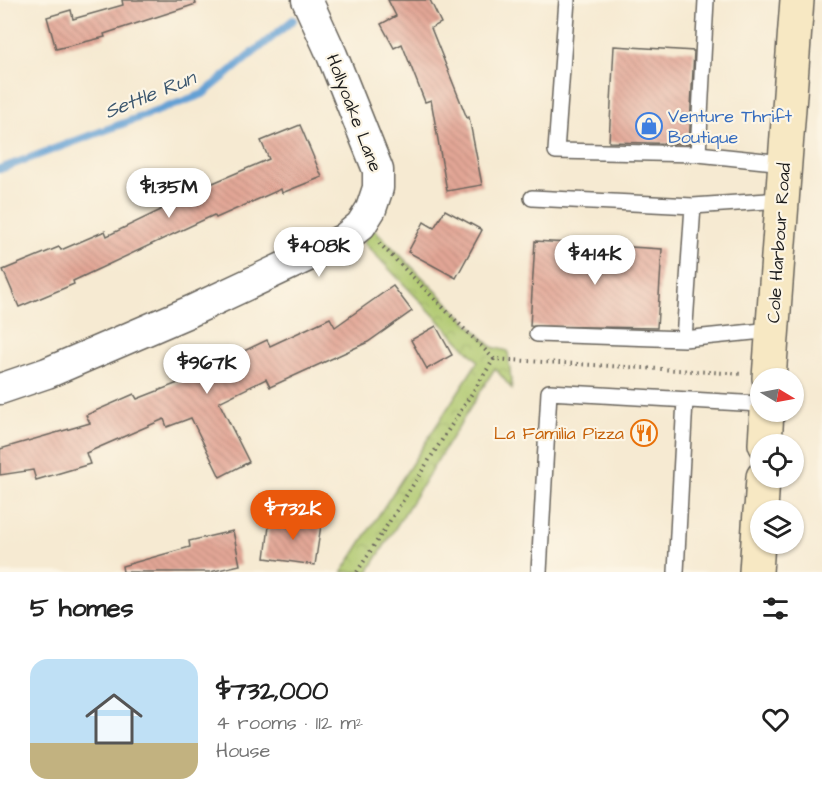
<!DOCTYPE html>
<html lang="en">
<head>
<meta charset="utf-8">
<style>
  body { margin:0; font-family:"Architects Daughter",sans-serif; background:#f6f6f6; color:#222; height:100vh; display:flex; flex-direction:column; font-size:22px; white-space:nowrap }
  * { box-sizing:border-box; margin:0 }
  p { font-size:20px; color:#767676 }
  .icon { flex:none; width:33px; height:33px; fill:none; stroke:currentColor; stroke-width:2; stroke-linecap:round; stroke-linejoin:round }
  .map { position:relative; height:572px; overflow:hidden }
  .details { display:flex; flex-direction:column; background:#fff; flex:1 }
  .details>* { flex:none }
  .needle { width:39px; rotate:100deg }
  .controls { position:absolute; left:750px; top:368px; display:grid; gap:12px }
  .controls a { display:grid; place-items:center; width:54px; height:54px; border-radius:50%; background:#fff; box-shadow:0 2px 4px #0004; font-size:30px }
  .price { position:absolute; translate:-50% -51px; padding:0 14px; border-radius:21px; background:#fff; color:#222; font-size:20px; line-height:39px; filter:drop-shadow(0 2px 3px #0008) }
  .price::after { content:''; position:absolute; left:50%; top:36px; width:18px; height:14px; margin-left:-9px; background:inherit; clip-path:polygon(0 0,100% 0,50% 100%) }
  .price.active { background:#ea580c; color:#fff }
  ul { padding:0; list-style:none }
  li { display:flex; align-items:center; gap:18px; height:150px; padding:0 30px }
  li+li { border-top:2px solid #e0e0e0 }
  li span { display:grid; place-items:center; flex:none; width:168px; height:120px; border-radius:18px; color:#555 }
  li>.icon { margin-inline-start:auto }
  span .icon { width:72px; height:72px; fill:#fffc; stroke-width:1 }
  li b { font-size:26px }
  h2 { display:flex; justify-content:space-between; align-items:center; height:72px; padding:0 30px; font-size:26px }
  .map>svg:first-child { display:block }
  .park { fill:url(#park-crowns); stroke:#667245; stroke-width:1.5 }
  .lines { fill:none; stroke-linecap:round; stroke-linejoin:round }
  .stream { stroke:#64a0d4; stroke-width:8 }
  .building { fill:url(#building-back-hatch) }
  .service-casing { stroke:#68645c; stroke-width:18 }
  .minor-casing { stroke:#68645c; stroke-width:33 }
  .secondary-casing { stroke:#68645c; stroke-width:36 }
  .path { stroke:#68645c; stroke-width:4; stroke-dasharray:1.5 4.5; stroke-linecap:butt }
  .service { stroke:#fff; stroke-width:15 }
  .minor { stroke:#fff; stroke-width:30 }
  .secondary { stroke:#f7e8c3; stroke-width:33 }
  .labels { text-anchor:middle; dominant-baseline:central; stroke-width:4.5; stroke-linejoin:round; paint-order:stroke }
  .street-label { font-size:18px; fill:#1c1c1c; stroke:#fcf5e5 }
  .shop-label { font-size:18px; fill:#366cbe; stroke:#fcf5e5; text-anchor:start }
  .food-label { font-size:18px; fill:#c56008; stroke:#fcf5e5; text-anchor:end }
  .water-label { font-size:20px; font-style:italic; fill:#3c576f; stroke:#fcf5e5 }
</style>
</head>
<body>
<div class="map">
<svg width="822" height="572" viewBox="0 0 822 572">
  <defs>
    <pattern id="park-crowns" width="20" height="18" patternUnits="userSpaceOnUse" patternTransform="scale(1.5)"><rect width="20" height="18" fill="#afc86e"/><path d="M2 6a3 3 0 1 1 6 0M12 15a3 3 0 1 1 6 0" fill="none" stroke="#96ab5f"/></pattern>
    <pattern id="building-back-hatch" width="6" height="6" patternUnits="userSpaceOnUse" patternTransform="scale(1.5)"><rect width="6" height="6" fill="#e2a695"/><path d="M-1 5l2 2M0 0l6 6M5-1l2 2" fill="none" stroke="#c18e80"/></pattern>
  </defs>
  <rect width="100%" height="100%" fill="#fcf5e5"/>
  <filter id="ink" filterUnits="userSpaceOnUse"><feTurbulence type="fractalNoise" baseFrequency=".0167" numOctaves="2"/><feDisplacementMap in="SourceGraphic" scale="12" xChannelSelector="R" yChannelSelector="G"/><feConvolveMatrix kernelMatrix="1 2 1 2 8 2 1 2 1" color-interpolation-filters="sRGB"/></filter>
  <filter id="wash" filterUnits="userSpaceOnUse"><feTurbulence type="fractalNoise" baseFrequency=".008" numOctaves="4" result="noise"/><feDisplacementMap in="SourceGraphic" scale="24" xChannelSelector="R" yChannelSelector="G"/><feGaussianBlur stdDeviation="1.35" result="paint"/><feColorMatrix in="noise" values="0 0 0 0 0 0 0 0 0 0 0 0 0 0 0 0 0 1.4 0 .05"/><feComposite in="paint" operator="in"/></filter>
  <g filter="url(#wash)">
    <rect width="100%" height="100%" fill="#f6ead2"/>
    <path class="park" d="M373 228 492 347 508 351 512 389 495 368 368 572H342L478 361 363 242Z"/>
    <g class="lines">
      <path class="stream" d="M0 169 203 94 293 20"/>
    </g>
    <g id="blocks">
      <path class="building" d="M122 0H195L196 4 104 34 105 37 56 49 47 17 71 10 73 19 123 5Z
        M388 0H430L441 23 431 28 467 118 469 117 482 185 447 191 431 100 425 102 402 44 394 48 381 24 396 16Z
        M614 46 694 51 689 144 609 142Z
        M300 125 322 177 282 193 281 189 216 218 214 215 73 281 74 284 19 307 3 270 59 247 61 250 105 231 107 236 161 210 159 206 269 159 261 141Z
        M445 210 482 230 456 278 408 252 424 222 434 228Z
        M535 241 662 249 657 328 530 326Z
        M393 286 412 311 368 342 270 387 266 379 219 402 249 462 220 477 191 418 167 427 164 419 86 453 90 464 36 480 33 470 0 475V449L90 423 86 415 134 394 137 399 219 367 217 364 267 340 270 346 330 318 335 327Z
        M436 326 452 355 427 369 411 340Z
        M270 518 321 525 315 565 265 558Z
        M233 531 240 565 210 572H123L122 566 190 547 189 541Z"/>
    </g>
  </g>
  <g filter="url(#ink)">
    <use href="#blocks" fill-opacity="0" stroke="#68645c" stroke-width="1.5"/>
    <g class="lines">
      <defs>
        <path id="service" d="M567 0 556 151 698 154 706 0
          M698 154 784 163
          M532 198 693 206
          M772 330 684 339 693 206 781 200
          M537 334 684 339
          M539 572 549 392 760 404
          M676 572 685 400"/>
        <path id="minor" d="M0 389 47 373 191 311 344 239 361 225 371 209 378 188V170L332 55 307 0"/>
        <path id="secondary" d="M769 378 797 0
          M765 444 767 411
          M761 510 763 477
          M756 572 760 511"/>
      </defs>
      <use href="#service" class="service-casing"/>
      <use href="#minor" class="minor-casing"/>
      <use href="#secondary" class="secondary-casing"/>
      <path class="path" d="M379 243 494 359 743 374
        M357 572 494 359"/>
      <use href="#service" class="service"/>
      <use href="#minor" class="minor"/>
      <use href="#secondary" class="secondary"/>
    </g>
  </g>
  <defs>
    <symbol id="shop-ring" viewBox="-11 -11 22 22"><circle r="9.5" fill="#fcf5e5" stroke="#3f7fe0" stroke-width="1.5"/><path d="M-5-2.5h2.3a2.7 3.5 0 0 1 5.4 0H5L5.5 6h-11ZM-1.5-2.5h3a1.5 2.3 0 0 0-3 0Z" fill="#3f7fe0"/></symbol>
    <symbol id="restaurant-ring" viewBox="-11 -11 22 22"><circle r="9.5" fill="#fcf5e5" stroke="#e8710a" stroke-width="1.5"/><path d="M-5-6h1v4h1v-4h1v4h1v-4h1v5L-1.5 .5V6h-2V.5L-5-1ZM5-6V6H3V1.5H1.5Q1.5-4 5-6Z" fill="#e8710a"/></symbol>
  </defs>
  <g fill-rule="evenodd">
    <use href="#shop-ring" x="634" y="111" width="30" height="30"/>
    <use href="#restaurant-ring" x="629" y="418" width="30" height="30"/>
  </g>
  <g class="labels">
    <g class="street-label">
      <text transform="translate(354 113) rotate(69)">Hollyoake Lane</text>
      <text transform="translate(779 243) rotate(-86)">Cole Harbour Road</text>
    </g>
    <g class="shop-label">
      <text x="668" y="116">Venture Thrift<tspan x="668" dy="21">Boutique</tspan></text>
    </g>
    <g class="food-label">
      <text x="624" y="433">La Familia Pizza</text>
    </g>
    <g class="water-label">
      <text transform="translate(150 95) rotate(-22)">Settle Run</text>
    </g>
  </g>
</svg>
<div class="controls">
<a><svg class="needle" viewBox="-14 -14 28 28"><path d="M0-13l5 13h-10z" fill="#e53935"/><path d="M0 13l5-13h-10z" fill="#767676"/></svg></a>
<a><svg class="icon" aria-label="locate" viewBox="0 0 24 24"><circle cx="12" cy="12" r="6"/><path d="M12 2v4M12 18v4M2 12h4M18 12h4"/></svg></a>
<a><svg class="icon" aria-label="layers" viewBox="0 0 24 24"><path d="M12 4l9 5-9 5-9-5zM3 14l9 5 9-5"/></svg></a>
</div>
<b class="price" style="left:169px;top:219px">$1.35M</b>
<b class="price" style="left:319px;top:278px">$408K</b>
<b class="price" style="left:595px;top:286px">$414K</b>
<b class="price" style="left:207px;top:395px">$967K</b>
<b class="price active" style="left:293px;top:541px">$732K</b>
</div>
<section class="details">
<h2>5 homes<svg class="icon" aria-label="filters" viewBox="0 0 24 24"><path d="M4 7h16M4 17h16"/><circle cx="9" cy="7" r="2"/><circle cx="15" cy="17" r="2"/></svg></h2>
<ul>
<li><span style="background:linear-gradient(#bfe0f5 70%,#c2b280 0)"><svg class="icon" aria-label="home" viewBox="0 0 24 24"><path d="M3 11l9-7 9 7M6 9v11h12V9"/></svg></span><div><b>$732,000</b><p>4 rooms · 112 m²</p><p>House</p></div><svg class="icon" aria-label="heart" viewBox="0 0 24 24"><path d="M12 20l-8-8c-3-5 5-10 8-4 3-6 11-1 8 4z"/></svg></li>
</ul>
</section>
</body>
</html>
